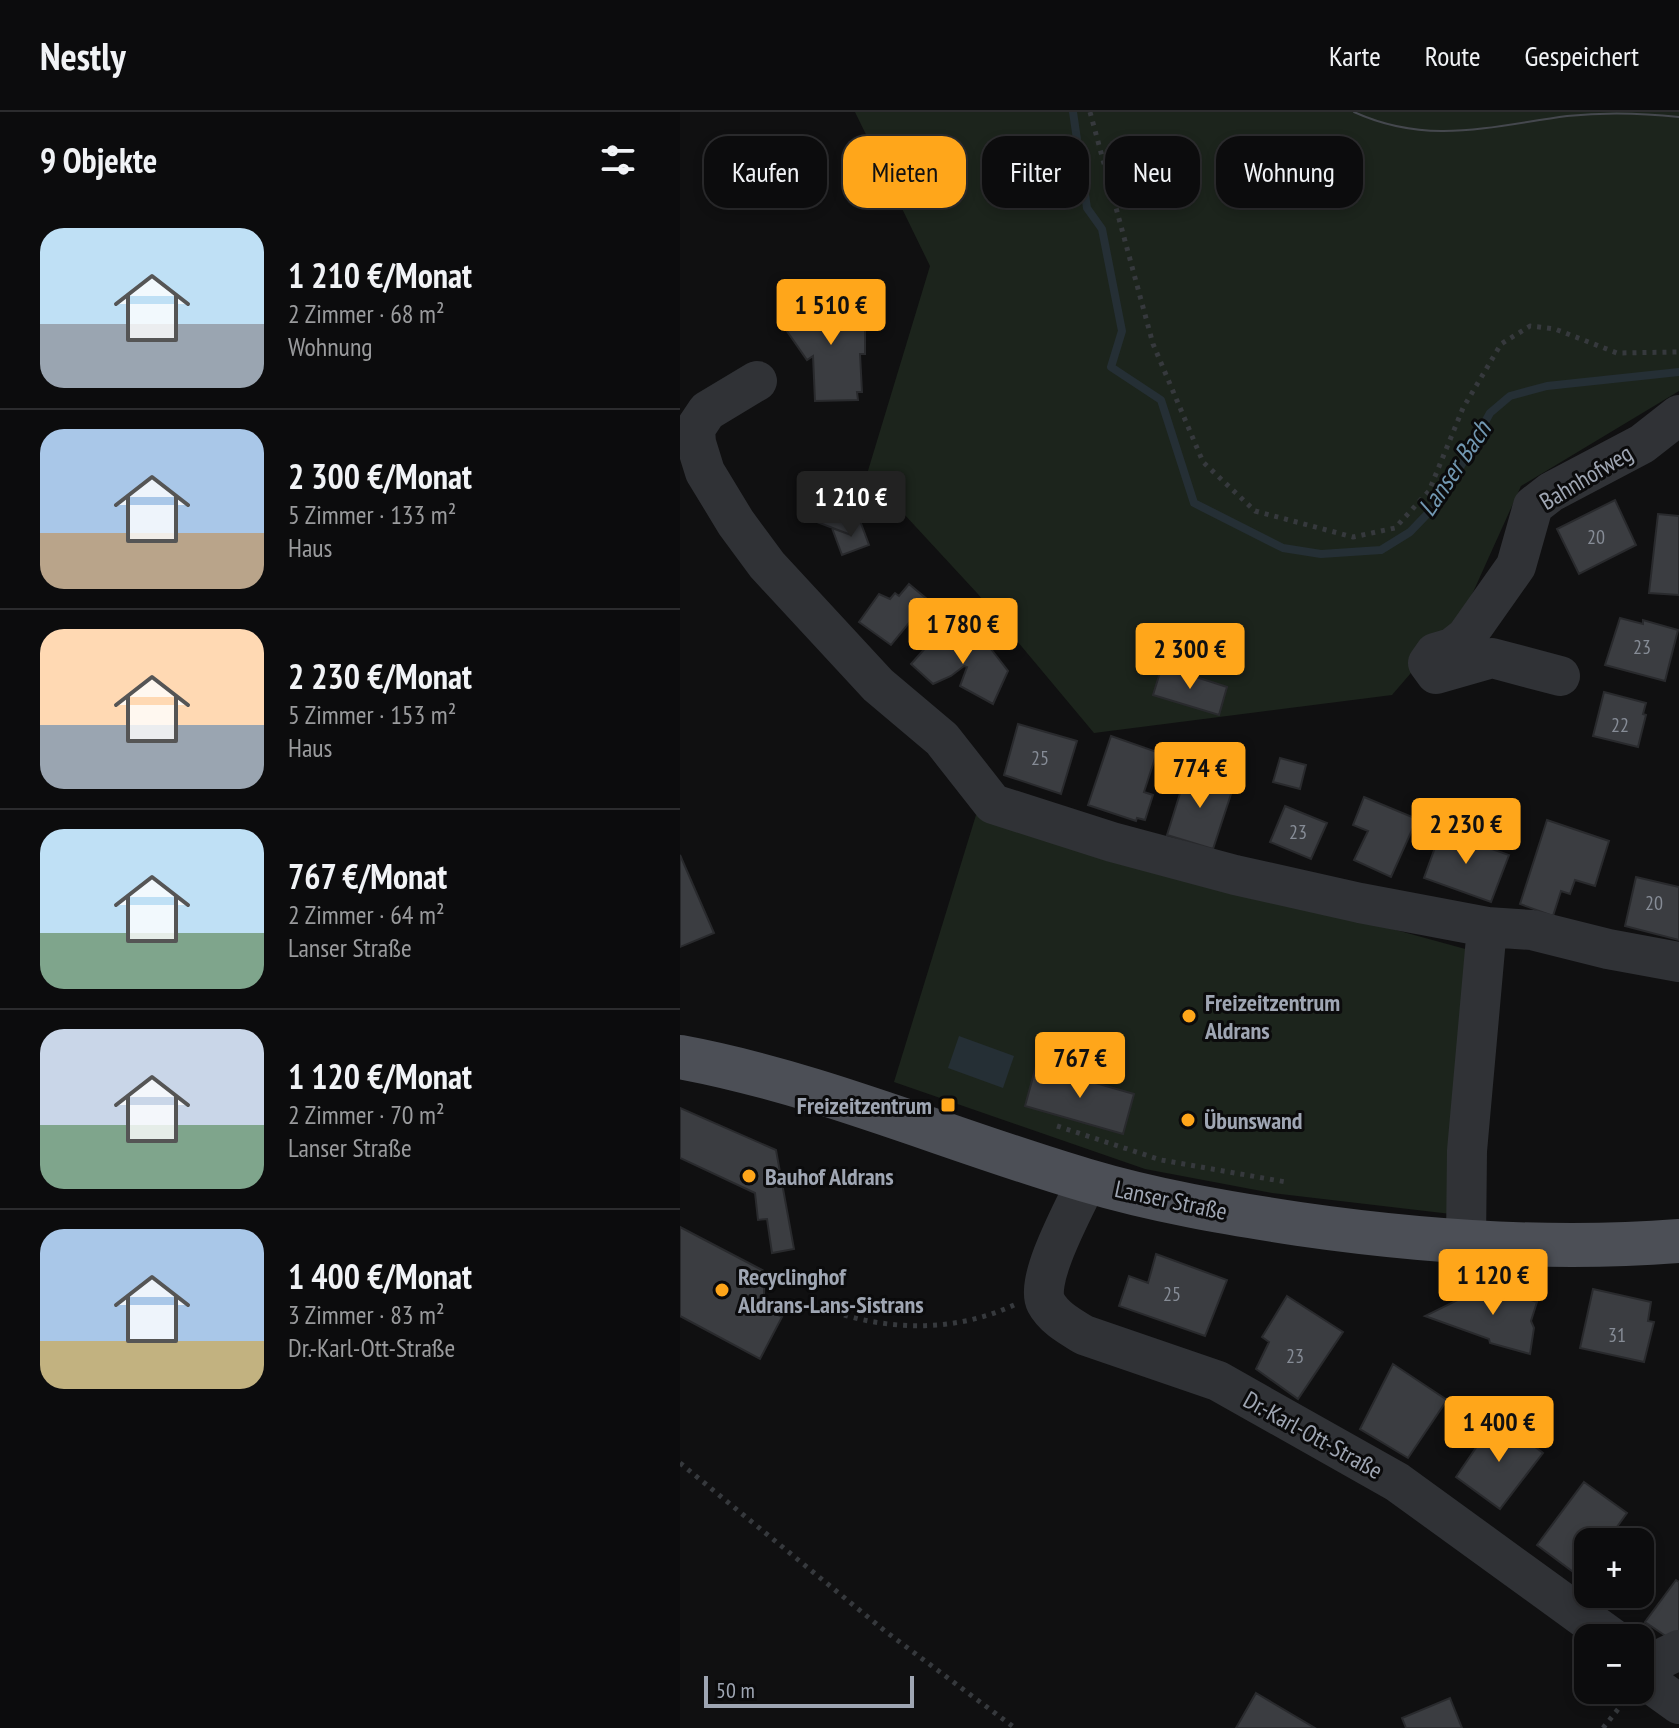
<!DOCTYPE html>
<html lang="de">
<head>
<meta charset="utf-8">
<style>
  body { margin:0; font-family:"PT Sans Narrow",sans-serif; background:#1a1a1b; color:#f1f3f6; height:100vh; display:flex; flex-direction:column; font-size:30px; white-space:nowrap }
  * { box-sizing:border-box; margin:0 }
  p { font-size:26px; color:#9a9b9d }
  .icon { flex:none; width:44px; height:44px; fill:none; stroke:currentColor; stroke-width:2; stroke-linecap:round; stroke-linejoin:round }
  .map { position:relative; flex:1; overflow:hidden }
  .drawer { display:flex; flex-direction:column; background:#0c0c0d; width:680px }
  .drawer>* { flex:none }
  .guide { position:absolute; left:24px; top:24px; width:760px; height:72px; display:flex; gap:16px }
  .buttons { position:absolute; left:894px; top:1416px; display:grid; gap:16px }
  .buttons a { display:grid; place-items:center; width:80px; height:80px; border-radius:16px; background:#0c0c0d; box-shadow:0 4px 12px #0003,0 0 0 2px #2c2c2e; font-size:40px }
  .scale { position:absolute; left:24px; bottom:20px; width:210px; box-sizing:border-box; padding-left:8px; border:4px solid #9fa6b3; border-top:0; font-size:22px; line-height:28px; white-space:nowrap; color:#9fa6b3; -webkit-text-stroke:6px #0b0b0c; paint-order:stroke }
  .price { position:absolute; translate:-50% -68px; padding:0 18px; border-radius:8px; background:#ffa61a; color:#111; font-size:26px; line-height:52px; filter:drop-shadow(0 2px 4px #0008) }
  .price::after { content:''; position:absolute; left:50%; top:48px; width:24px; height:18px; margin-left:-12px; background:inherit; clip-path:polygon(0 0,100% 0,50% 100%) }
  .price.on { background:#222; color:#fff }
  ul { padding:0; list-style:none }
  li { display:flex; align-items:center; gap:24px; height:200px; padding:0 40px }
  li+li { border-top:2px solid #2c2c2e }
  li span { display:grid; place-items:center; flex:none; width:224px; height:160px; border-radius:24px; color:#555 }
  li>.icon { margin-inline-start:auto }
  span .icon { width:96px; height:96px; fill:#fffc; stroke-width:1 }
  li b { font-size:34px }
  h2 { display:flex; justify-content:space-between; align-items:center; height:96px; padding:0 40px; font-size:34px }
  .chip { padding:0 28px; border-radius:24px; background:#0c0c0d; box-shadow:0 4px 12px #0003,0 0 0 2px #2c2c2e; font-size:28px; line-height:72px }
  .chip.on { background:#ffa61a; color:#111 }
  header { display:flex; align-items:center; gap:48px; box-sizing:border-box; height:112px; padding:0 40px; background:#0c0c0d; border-bottom:2px solid #2c2c2e }
  header strong { font-size:38px }
  nav { display:flex; gap:44px; margin-inline-start:auto; font-size:28px }
  main { display:flex; flex:1; min-height:0 }
  .map>svg:first-child { display:block }
  .green { fill:#1c241c }
  .water { fill:#252f35 }
  .lines { fill:none; stroke-linecap:round; stroke-linejoin:round }
  .stream { stroke:#252f35; stroke-width:8 }
  .building { fill:#3b3d41; stroke:#292a2d; stroke-width:2 }
  .path { stroke:#36393d; stroke-width:5; stroke-dasharray:4 6; stroke-linecap:butt }
  .minor { stroke:#303236; stroke-width:40 }
  .major { stroke:#4c4f56; stroke-width:44 }
  .tram { stroke:#45484e; stroke-width:2 }
  .poi-dot { fill:#ffa61a; stroke:#0b0b0c; stroke-width:3 }
  .labels { text-anchor:middle; dominant-baseline:central; stroke-width:6; stroke-linejoin:round; paint-order:stroke }
  .number-label { font-size:20px; fill:#868c96 }
  .street-label { font-size:24px; fill:#9fa6b3; stroke:#0b0b0c }
  .poi-label { font-size:24px; font-weight:bold; fill:#9fa6b3; stroke:#0b0b0c; text-anchor:start }
  .water-label { font-size:26px; font-style:italic; fill:#7298b2; stroke:#0b0b0c }
</style>
</head>
<body>
<header>
<strong>Nestly</strong>
<nav><a>Karte</a><a>Route</a><a>Gespeichert</a></nav>
</header>
<main>
<section class="drawer">
<h2>9 Objekte<svg class="icon" aria-label="filters" viewBox="0 0 24 24"><path d="M4 7h16M4 17h16"/><circle cx="9" cy="7" r="2"/><circle cx="15" cy="17" r="2"/></svg></h2>
<ul>
<li><span style="background:linear-gradient(#bfe0f5 60%,#9aa5b1 0)"><svg class="icon" aria-label="home" viewBox="0 0 24 24"><path d="M3 11l9-7 9 7M6 9v11h12V9"/></svg></span><div><b>1 210 €/Monat</b><p>2 Zimmer · 68 m²</p><p>Wohnung</p></div></li>
<li><span style="background:linear-gradient(#a9c7e8 65%,#b9a48a 0)"><svg class="icon" aria-label="home" viewBox="0 0 24 24"><path d="M3 11l9-7 9 7M6 9v11h12V9"/></svg></span><div><b>2 300 €/Monat</b><p>5 Zimmer · 133 m²</p><p>Haus</p></div></li>
<li><span style="background:linear-gradient(#ffd9b3 60%,#9aa5b1 0)"><svg class="icon" aria-label="home" viewBox="0 0 24 24"><path d="M3 11l9-7 9 7M6 9v11h12V9"/></svg></span><div><b>2 230 €/Monat</b><p>5 Zimmer · 153 m²</p><p>Haus</p></div></li>
<li><span style="background:linear-gradient(#bfe0f5 65%,#7fa58c 0)"><svg class="icon" aria-label="home" viewBox="0 0 24 24"><path d="M3 11l9-7 9 7M6 9v11h12V9"/></svg></span><div><b>767 €/Monat</b><p>2 Zimmer · 64 m²</p><p>Lanser Straße</p></div></li>
<li><span style="background:linear-gradient(#c9d6e8 60%,#7fa58c 0)"><svg class="icon" aria-label="home" viewBox="0 0 24 24"><path d="M3 11l9-7 9 7M6 9v11h12V9"/></svg></span><div><b>1 120 €/Monat</b><p>2 Zimmer · 70 m²</p><p>Lanser Straße</p></div></li>
<li><span style="background:linear-gradient(#a9c7e8 70%,#c2b280 0)"><svg class="icon" aria-label="home" viewBox="0 0 24 24"><path d="M3 11l9-7 9 7M6 9v11h12V9"/></svg></span><div><b>1 400 €/Monat</b><p>3 Zimmer · 83 m²</p><p>Dr.-Karl-Ott-Straße</p></div></li>
</ul>
</section>
<div class="map">
<svg width="999" height="1616" viewBox="0 0 999 1616">
  <rect width="100%" height="100%" fill="#101011"/>
  <path class="green" d="M175 0H999V279L841 374 785 498 712 583 414 621 297 481 187 362 250 154Z
    M296 703 789 838 771 1102 592 1081 465 1057 214 970Z"/>
  <path class="water" d="M279 924 334 944 323 976 268 956Z"/>
  <g class="lines">
    <path class="stream" d="M393 0 407 96 422 117 442 219 431 255 481 288 514 391 603 436 641 442 701 438 730 420 754 395 778 359 810 301 830 284 867 274 999 260"/>
  </g>
  <path class="building" d="M159 180 185 218V242H180L182 280H177L178 288 135 289 133 244 127 248 102 212 132 187 138 196Z
    M148 364 190 384 171 423 129 407Z
    M935 388 956 433 899 462 877 417Z
    M978 402 999 404V483L969 481Z
    M179 406 189 433 162 443 152 416 171 423Z
    M229 472 248 488 211 533 179 510 199 482 210 487 215 481 219 484Z
    M940 506 963 512V508L998 518 985 569 925 553Z
    M257 523 283 533 289 528 311 537 328 559 313 592 280 574 287 555 284 554 271 564 253 572 231 552Z
    M482 554 547 575 539 603 473 583Z
    M924 580 966 591 963 602 966 603 958 635 913 624Z
    M338 612 397 629 381 682 324 663Z
    M431 624 477 640 464 680 473 683 465 708 457 706 456 709 408 693Z
    M600 646 626 653 620 677 593 670Z
    M507 659 554 673 533 737 487 723Z
    M684 685 737 707 711 765 674 748 688 719 673 713Z
    M605 694 647 711 631 747 590 730Z
    M867 708 929 729 915 774 895 768 890 782 881 779 873 804 840 792Z
    M761 719 829 743 811 790 744 766Z
    M0 743 34 821 0 835Z
    M956 765 999 775V828L945 814Z
    M356 954 454 982 443 1022 345 994Z
    M0 996 96 1038 114 1137 92 1141 87 1107 78 1108 75 1081 0 1046Z
    M0 1115 84 1159V1196L102 1205 80 1247 0 1204Z
    M476 1142 547 1168 525 1224 439 1194 449 1164 468 1171Z
    M808 1173 857 1190 851 1209 854 1216 850 1242 810 1231 809 1227 745 1204Z
    M913 1177 971 1190 968 1209 974 1210 964 1250 900 1236Z
    M607 1184 663 1220 618 1287 576 1257 589 1230 582 1225Z
    M713 1252 767 1288 728 1346 680 1317Z
    M817 1305 863 1341 820 1397 776 1365Z
    M904 1370 947 1401 926 1430H908V1454L900 1465 857 1433Z
    M996 1468 999 1470V1527L996 1531 965 1510Z
    M576 1581 635 1616H556Z
    M770 1586 782 1616H726L722 1606Z"/>
  <g class="lines">
    <path class="path" d="M410 0 473 232 523 350 575 399 673 425 715 416 749 379 783 296 821 232 850 214 875 217 937 241 999 240
      M377 1014 481 1048 606 1070
      M145 1197C207 1219 273 1221 334 1193
      M0 1351 205 1519 335 1616
      M923 1616 943 1591"/>
    <path class="minor" d="M77 269 27 299 15 317 16 331 25 360 56 411 87 453 198 573 262 627 313 692 432 730 555 763 680 791 807 815 852 818 928 837 999 850
      M880 564 812 546 756 562 748 551 755 541 772 536 786 525 836 454 853 394 871 380 962 332 999 303
      M407 1069C396 1093 354 1168 366 1191 374 1206 391 1215 404 1223L538 1269 717 1370 932 1526
      M786 1130 787 1039 807 815
      M960 1557 999 1538
      M960 1564 999 1592"/>
    <path class="major" d="M0 945C140 971 269 1028 405 1068 475 1089 547 1101 619 1112 744 1130 872 1139 999 1129"/>
    <path class="tram" d="M674 0C749 34 811 14 887 4 925 0 962 1 999 5"/>
  </g>
  <g class="poi-dot">
    <circle cx="509" cy="904" r="8"/>
    <rect x="260" y="985" width="16" height="16" rx="4"/>
    <circle cx="508" cy="1008" r="8"/>
    <circle cx="69" cy="1064" r="8"/>
    <circle cx="42" cy="1178" r="8"/>
  </g>
  <g class="labels">
    <g class="number-label">
      <text x="916" y="425">20</text>
      <text x="962" y="535">23</text>
      <text x="940" y="613">22</text>
      <text x="360" y="646">25</text>
      <text x="618" y="720">23</text>
      <text x="974" y="791">20</text>
      <text x="492" y="1182">25</text>
      <text x="937" y="1223">31</text>
      <text x="615" y="1244">23</text>
    </g>
    <g class="street-label">
      <text transform="translate(906 365) rotate(-31)">Bahnhofweg</text>
      <text transform="translate(491 1088) rotate(12)">Lanser Straße</text>
      <text transform="translate(633 1323) rotate(29)">Dr.-Karl-Ott-Straße</text>
    </g>
    <g class="poi-label">
      <text x="525" y="890">Freizeitzentrum<tspan x="525" dy="28">Aldrans</tspan></text>
      <text x="252" y="993" text-anchor="end">Freizeitzentrum</text>
      <text x="524" y="1008">Übunswand</text>
      <text x="85" y="1064">Bauhof Aldrans</text>
      <text x="58" y="1164">Recyclinghof<tspan x="58" dy="28">Aldrans-Lans-Sistrans</tspan></text>
    </g>
    <g class="water-label">
      <text transform="translate(774 356) rotate(-56)">Lanser Bach</text>
    </g>
  </g>
</svg>
<div class="buttons">
<a>+</a>
<a>−</a>
</div>
<div class="scale">50 m</div>
<b class="price" style="left:151px;top:235px">1 510 €</b>
<b class="price on" style="left:171px;top:427px">1 210 €</b>
<b class="price" style="left:283px;top:554px">1 780 €</b>
<b class="price" style="left:510px;top:579px">2 300 €</b>
<b class="price" style="left:520px;top:698px">774 €</b>
<b class="price" style="left:786px;top:754px">2 230 €</b>
<b class="price" style="left:400px;top:988px">767 €</b>
<b class="price" style="left:813px;top:1205px">1 120 €</b>
<b class="price" style="left:819px;top:1352px">1 400 €</b>
<div class="guide">
<a class="chip">Kaufen</a>
<a class="chip on">Mieten</a>
<a class="chip">Filter</a>
<a class="chip">Neu</a>
<a class="chip">Wohnung</a>
</div>
</div>
</main>
</body>
</html>
